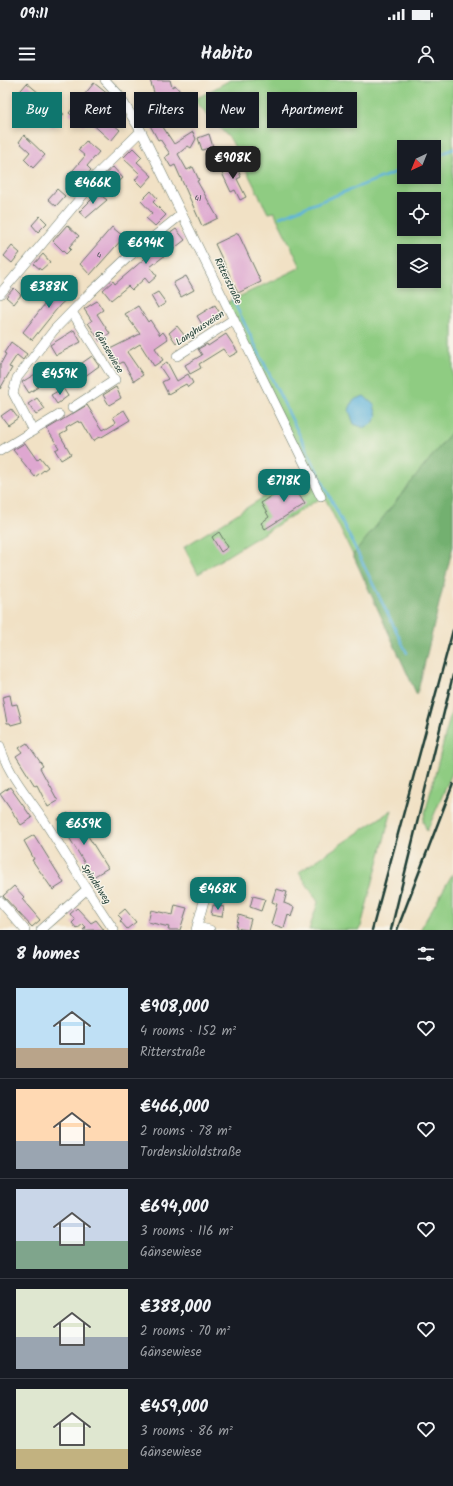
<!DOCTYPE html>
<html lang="en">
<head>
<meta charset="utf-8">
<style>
  body { margin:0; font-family:Kalam,sans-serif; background:#20242c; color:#f1f3f6; height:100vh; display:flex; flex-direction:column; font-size:15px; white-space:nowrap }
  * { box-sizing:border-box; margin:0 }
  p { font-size:13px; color:#9ea1a6 }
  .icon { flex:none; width:22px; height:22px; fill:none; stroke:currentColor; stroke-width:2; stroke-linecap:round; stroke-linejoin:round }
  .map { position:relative; height:850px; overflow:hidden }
  .details { display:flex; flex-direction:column; background:#171b24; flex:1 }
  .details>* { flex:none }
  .guide { position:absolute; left:12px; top:12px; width:429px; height:36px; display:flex; gap:8px }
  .needle { width:26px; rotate:223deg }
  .buttons { position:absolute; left:397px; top:60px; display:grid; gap:8px }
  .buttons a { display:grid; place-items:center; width:44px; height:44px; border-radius:0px; background:#171b24; box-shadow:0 2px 6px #0003; font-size:20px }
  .price { position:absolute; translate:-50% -34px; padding:0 9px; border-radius:8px; background:#0f766e; color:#fff; font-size:13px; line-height:26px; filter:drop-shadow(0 1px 2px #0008) }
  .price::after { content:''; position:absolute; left:50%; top:24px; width:12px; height:9px; margin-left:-6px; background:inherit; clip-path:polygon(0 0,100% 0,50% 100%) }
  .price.selected { background:#222; color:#fff }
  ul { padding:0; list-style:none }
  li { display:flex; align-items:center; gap:12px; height:100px; padding:0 16px }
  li+li { border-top:1px solid #363941 }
  li span { display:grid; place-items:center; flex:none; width:112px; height:80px; border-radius:0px; color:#555 }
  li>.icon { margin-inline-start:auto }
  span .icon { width:48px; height:48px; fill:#fffc; stroke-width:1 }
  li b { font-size:17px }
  h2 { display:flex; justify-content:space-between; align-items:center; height:48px; padding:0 16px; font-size:17px }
  .chip { padding:0 14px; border-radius:0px; background:#171b24; box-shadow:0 2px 6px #0003; font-size:14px; line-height:36px }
  .chip.selected { background:#0f766e; color:#fff }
  .status { display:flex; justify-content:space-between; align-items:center; height:28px; padding:0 20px; background:#171b24; direction:ltr }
  .status svg { height:11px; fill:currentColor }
  header { display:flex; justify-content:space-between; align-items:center; height:52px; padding:0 16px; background:#171b24; font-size:18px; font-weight:600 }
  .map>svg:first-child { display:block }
  .green { fill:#8fcc82; stroke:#57845b; fill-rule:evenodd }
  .forest { fill:#73b070; stroke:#497652 }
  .water { fill:#5fb4db; stroke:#3f7888 }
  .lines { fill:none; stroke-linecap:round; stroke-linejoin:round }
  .stream { stroke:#5fb4db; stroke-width:2.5 }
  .building { fill:#dea7d0 }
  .minor-casing { stroke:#687667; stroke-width:10 }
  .minor { stroke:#fff; stroke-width:9 }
  .rail { stroke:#1f3d34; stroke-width:2.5 }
  .labels { text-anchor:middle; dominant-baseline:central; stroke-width:3; stroke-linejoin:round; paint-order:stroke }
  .number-label { font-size:8px; fill:#4f585b }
  .street-label { font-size:10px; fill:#1f3d34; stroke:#f7f3e8 }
</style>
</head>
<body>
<div class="status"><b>09:11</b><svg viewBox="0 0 49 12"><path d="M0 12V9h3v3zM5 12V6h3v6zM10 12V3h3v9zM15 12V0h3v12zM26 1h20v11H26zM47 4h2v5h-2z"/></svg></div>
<header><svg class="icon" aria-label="menu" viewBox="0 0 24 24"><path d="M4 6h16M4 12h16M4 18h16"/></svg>Habito<svg class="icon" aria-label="person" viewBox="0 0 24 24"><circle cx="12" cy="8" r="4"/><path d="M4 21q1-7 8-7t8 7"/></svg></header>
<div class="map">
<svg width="453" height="850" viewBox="0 0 453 850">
  <rect width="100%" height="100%" fill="#f7f3e8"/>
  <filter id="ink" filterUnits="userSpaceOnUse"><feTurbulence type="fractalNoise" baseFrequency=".025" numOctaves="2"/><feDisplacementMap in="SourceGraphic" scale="8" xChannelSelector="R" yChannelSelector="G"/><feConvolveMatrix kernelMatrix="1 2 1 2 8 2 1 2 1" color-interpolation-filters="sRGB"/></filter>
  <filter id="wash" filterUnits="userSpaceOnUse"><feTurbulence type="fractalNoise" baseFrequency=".012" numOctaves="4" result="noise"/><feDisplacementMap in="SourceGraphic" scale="16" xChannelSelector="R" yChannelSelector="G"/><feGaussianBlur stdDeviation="0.9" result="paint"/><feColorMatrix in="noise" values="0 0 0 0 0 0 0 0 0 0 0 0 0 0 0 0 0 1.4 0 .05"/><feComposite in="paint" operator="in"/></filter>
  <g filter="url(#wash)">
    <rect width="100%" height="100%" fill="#f1e1c5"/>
    <path class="green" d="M230 0H453V350L353 475 324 416 198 494 184 467 307 390 226 223 301 187 274 132 268 133 231 60 194 20ZM404 67H434V97H404ZM404 119H434V149H404ZM404 171H434V201H404Z
      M453 625V691L427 751 423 741Z
      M392 730 360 850H309L318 822 299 792Z
      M453 793V850H420Z"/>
    <path class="forest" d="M453 350V466L417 615 353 475Z"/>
    <path class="water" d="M364 316 374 325 377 336 373 343 364 348 354 344 349 330 353 320Z"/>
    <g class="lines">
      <path class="stream" d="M434 77 453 69
        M280 137 404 89
        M232 218 407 573"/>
    </g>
    <g id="blocks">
      <path class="building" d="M150 0H170L172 7 175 5 188 21 178 30 168 17 158 25Z
        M27 3 64 34 53 47 16 16Z
        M94 3 109 15 97 30 120 50 111 61 88 40 84 45 69 33Z
        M156 28 165 42 161 44 174 64 193 52 196 59 191 68 188 66 178 74 187 90 193 87 199 100 197 101 218 138 202 146 175 85 171 87 165 77 170 74 160 59 158 60 146 38 149 35 148 33Z
        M209 54 213 67 202 70 198 58Z
        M24 55 45 75 33 88 24 79 30 72 19 62Z
        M86 61 99 72 87 86 91 90 78 105 68 96 85 76 78 70Z
        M133 68 142 77 137 82 152 96 142 107 135 100 140 94 123 78Z
        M228 80 234 92 238 90 241 97 237 99 246 117 240 120 235 110 231 112 222 93 226 91 222 83Z
        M113 87 123 98 112 108 102 97Z
        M57 109 65 116 56 126 48 119Z
        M151 111 157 118 153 122 166 135 155 146 146 138 152 133 141 121Z
        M98 113 107 120 86 138 79 132Z
        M40 136 47 143 38 152 32 145Z
        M67 145 79 156 69 167 71 169 66 174 53 161Z
        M112 147 124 157 90 195 80 184Z
        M176 149 185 160 150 187 157 196 149 203 145 198 132 210 128 206 111 220 103 210 113 201 115 204 128 193 151 173 148 169Z
        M238 153 261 202 238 213 215 164Z
        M12 166 20 173 12 183 4 176Z
        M43 174 50 182 41 190 34 184Z
        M186 196 194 210 181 217 173 203Z
        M67 201 76 211 60 225 32 260 23 252 51 216 50 215Z
        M14 208 21 215 14 224 6 217Z
        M158 212 166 223 158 228 151 216Z
        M97 221 103 230 97 234 110 254 100 261 88 243 92 241 84 229Z
        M215 225 221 235 203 246 197 236Z
        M138 226 148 242 150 240 160 255 163 252 168 259 155 268 163 280 154 286 140 264 127 272 143 295 134 301 123 282 119 284 110 269 140 254 125 234Z
        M177 246 185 256 176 263 169 253Z
        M74 250 81 262 56 275 50 265Z
        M226 254 238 272 229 277 223 269 199 284 201 288 190 294 185 285 202 275 198 269 207 264 208 266Z
        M11 262 27 274 23 280 17 275 9 287 12 288 0 309V285L6 274 4 273Z
        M92 276 99 286 81 299 83 301 69 308 61 295 83 284 82 283Z
        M167 282 177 301 188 294 193 303 188 307 186 304 168 314 162 302 168 299 160 287Z
        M48 283 55 293 36 304 38 307 29 313 22 302 37 293 35 290Z
        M116 307 121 318 109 325 103 315Z
        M63 308 68 316 57 324 51 315Z
        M37 318 45 329 36 335 28 324Z
        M87 325 103 350 116 342 113 337 124 330 130 340 100 358 99 357 93 361 82 342 79 343 78 341 66 348 67 351 60 355 71 374 61 380 55 370 59 368 47 349Z
        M11 329 18 338 8 345 1 336Z
        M25 363 37 380 40 377 48 387 35 397 13 370Z
        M304 396 307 402 300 406 304 412 299 415 305 424 265 449 261 443 269 437 261 423Z
        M219 452 228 467 221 472 212 457Z
        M10 615 12 625 17 624 22 642 11 645 10 643H7L2 617Z
        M27 663 43 686 40 688 58 721 48 727 37 705 35 706 16 676 22 672 19 668Z
        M10 707 32 738 21 745 0 714Z
        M68 733 79 750 83 748 108 788 93 797 58 739Z
        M34 755 64 803 53 810 32 780 34 779 24 761Z
        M14 806 24 817 22 819 40 840 32 847 3 816Z
        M276 809 287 812 284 823 294 827 291 837 288 834 284 848 271 844 277 824 272 822Z
        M253 816 265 819 261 831 250 827Z
        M175 825 187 828 180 850H168L169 847 148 842 151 830 173 835Z
        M213 825 224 827 222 837 211 835Z
        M77 828 91 843 96 840 104 850H83L86 847 83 844 77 849 72 843 75 840 70 834Z
        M125 829 136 842 127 849 120 841 122 839 118 835Z
        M239 835 251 839 248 850 236 848Z"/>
    </g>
  </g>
  <g filter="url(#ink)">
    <use href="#blocks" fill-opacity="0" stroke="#687667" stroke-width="1"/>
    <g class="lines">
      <defs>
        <path id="minor" d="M105 0 118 14 141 51 321 417
          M0 214 83 115 95 96 141 51
          M177 276 234 239
          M72 328 115 300 72 232
          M33 351 13 313 17 298 54 250 91 212 126 179 182 134
          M0 371 59 335
          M0 666C7 693 28 716 43 739 67 776 89 814 114 850
          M0 821 25 850
          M197 847 210 850
          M41 850 86 810
          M196 850 205 817"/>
      </defs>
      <use href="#minor" class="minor-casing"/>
      <use href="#minor" class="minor"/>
      <path class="rail" d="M372 850 453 550
        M391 850 453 595
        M397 850 453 704"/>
    </g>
  </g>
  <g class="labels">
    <g class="number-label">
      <text x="198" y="118">41</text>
      <text x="99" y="175">4</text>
    </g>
    <g class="street-label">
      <text transform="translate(228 201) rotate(64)">Ritterstraße</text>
      <text transform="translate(200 248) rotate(-33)">Langhusveien</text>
      <text transform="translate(109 272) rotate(60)">Gänsewiese</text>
      <text transform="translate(96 804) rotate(57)">Spindelweg</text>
    </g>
  </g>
</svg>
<div class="buttons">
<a><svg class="needle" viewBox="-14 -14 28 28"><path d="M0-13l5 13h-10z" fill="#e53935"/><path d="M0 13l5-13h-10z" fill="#9ea1a6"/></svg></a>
<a><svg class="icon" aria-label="locate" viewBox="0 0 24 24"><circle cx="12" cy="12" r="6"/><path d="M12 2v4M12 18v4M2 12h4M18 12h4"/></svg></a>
<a><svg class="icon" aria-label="layers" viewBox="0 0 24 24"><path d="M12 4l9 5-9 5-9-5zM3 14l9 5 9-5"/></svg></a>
</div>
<b class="price selected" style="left:233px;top:100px">€908K</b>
<b class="price" style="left:93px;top:125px">€466K</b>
<b class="price" style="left:146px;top:185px">€694K</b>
<b class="price" style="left:49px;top:229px">€388K</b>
<b class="price" style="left:60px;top:316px">€459K</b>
<b class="price" style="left:284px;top:423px">€718K</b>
<b class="price" style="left:84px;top:766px">€659K</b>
<b class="price" style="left:218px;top:831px">€468K</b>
<div class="guide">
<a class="chip selected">Buy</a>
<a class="chip">Rent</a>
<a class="chip">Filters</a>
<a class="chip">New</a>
<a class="chip">Apartment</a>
</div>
</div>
<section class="details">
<h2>8 homes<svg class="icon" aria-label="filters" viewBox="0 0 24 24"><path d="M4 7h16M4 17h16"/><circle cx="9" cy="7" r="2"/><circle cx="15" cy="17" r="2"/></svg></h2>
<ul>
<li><span style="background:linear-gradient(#bfe0f5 75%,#b9a48a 0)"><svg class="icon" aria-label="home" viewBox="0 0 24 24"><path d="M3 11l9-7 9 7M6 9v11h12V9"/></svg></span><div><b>€908,000</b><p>4 rooms · 152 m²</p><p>Ritterstraße</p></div><svg class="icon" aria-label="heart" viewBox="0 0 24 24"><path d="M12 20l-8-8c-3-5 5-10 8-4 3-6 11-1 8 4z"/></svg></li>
<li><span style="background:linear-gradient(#ffd9b3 65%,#9aa5b1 0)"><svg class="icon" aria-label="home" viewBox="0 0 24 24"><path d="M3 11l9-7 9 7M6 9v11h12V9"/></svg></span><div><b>€466,000</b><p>2 rooms · 78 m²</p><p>Tordenskioldstraße</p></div><svg class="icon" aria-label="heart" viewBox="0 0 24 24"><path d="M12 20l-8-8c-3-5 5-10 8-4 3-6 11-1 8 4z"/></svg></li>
<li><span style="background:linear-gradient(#c9d6e8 65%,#7fa58c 0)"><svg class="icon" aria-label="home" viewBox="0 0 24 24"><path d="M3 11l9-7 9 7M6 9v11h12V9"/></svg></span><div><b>€694,000</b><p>3 rooms · 116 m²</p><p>Gänsewiese</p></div><svg class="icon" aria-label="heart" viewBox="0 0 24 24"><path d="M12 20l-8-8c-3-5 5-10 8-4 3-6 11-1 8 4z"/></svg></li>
<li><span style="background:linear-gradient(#dfe7d0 60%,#9aa5b1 0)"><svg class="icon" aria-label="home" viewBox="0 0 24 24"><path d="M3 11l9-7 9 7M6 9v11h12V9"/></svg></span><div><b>€388,000</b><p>2 rooms · 70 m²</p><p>Gänsewiese</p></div><svg class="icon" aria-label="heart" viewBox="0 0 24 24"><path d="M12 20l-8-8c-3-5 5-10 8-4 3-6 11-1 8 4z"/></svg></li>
<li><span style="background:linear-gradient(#dfe7d0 75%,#c2b280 0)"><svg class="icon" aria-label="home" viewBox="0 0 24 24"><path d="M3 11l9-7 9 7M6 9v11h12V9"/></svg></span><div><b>€459,000</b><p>3 rooms · 86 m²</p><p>Gänsewiese</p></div><svg class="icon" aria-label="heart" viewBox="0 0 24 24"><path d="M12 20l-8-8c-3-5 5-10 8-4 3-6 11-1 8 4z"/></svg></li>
</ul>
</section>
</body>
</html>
